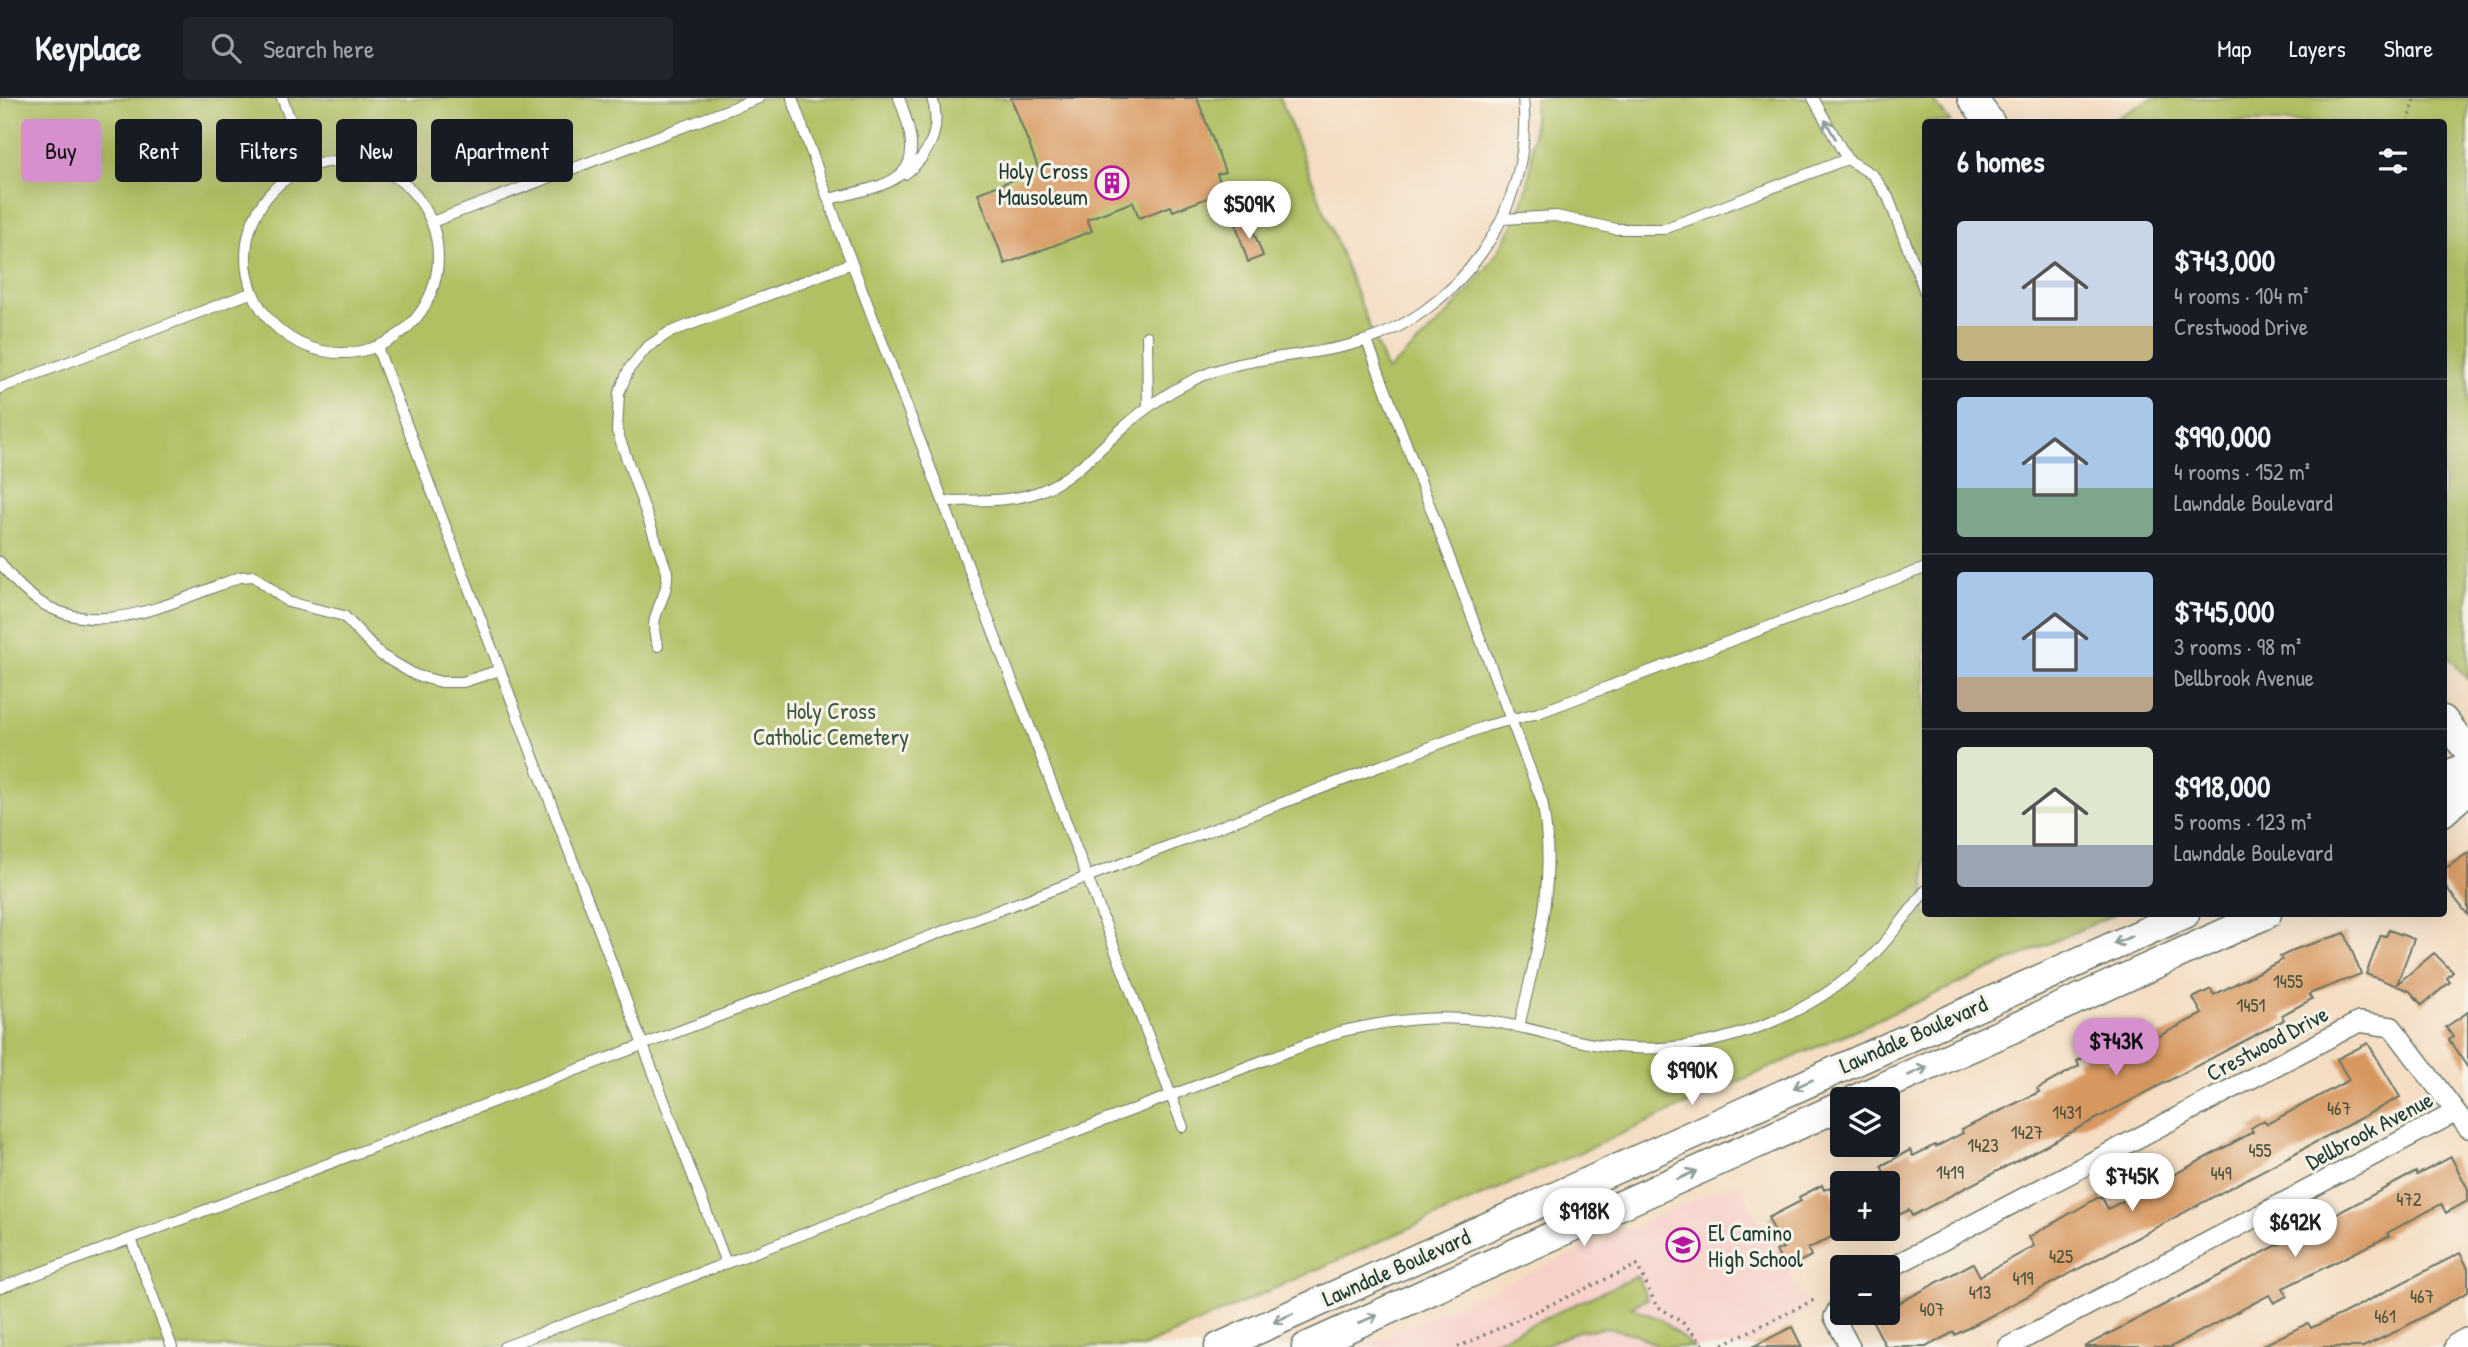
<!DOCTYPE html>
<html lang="en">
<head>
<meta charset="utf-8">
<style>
  body { margin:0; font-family:"Patrick Hand",sans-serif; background:#20242c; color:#f1f3f6; height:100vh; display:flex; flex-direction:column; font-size:26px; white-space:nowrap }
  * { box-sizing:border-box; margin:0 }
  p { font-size:23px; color:#9ea1a6 }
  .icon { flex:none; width:38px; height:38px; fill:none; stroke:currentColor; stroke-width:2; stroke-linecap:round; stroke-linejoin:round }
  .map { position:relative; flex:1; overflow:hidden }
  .drawer { position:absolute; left:1922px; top:21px; width:525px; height:798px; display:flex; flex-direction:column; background:#171b24; border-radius:7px; box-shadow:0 7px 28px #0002 }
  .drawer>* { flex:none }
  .hud { position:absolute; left:21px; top:21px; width:665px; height:63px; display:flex; gap:14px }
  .tools { position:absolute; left:1830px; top:989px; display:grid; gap:14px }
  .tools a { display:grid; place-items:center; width:70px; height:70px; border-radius:7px; background:#171b24; box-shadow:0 7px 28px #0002; font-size:35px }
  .price { position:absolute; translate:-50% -60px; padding:0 16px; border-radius:24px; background:#fff; color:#222; font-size:23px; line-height:46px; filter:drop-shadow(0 2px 4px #0008) }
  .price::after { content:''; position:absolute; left:50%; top:42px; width:21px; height:16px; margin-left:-10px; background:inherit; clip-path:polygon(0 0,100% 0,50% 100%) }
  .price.active { background:#d690ce; color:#111 }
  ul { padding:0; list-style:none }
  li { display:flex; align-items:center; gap:21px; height:175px; padding:0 35px }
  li+li { border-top:2px solid #363941 }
  li span { display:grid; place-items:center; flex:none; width:196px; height:140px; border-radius:7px; color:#555 }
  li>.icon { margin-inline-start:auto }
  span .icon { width:84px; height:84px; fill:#fffc; stroke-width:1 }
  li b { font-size:30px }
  h2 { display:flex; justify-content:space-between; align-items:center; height:84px; padding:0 35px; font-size:30px }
  .chip { padding:0 24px; border-radius:7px; background:#171b24; box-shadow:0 7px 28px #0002; font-size:24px; line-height:63px }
  .chip.active { background:#d690ce; color:#111 }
  header { display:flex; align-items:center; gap:42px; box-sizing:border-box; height:98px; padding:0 35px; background:#171b24; border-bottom:2px solid #363941 }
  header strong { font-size:33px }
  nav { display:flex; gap:38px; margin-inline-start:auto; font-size:24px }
  .search { width:490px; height:63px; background:#20242c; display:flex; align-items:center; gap:18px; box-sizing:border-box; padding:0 24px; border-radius:7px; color:#9ea1a6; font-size:26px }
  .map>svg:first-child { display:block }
  .built { fill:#f7d0c9 }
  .green { fill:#b1c063; stroke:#687e4c; stroke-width:2 }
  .building { fill:#d7975e }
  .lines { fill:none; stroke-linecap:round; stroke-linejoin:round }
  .lane-casing { stroke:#6a7566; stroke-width:12 }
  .street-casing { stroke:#6a7566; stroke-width:22 }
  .secondary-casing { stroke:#6a7566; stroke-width:31 }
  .path { stroke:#6a7566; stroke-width:3.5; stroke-dasharray:2 5; stroke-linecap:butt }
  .lane { stroke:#fff; stroke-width:10 }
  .street { stroke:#fff; stroke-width:19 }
  .secondary { stroke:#fff; stroke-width:28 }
  .oneway { stroke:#8f9e9a }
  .labels { text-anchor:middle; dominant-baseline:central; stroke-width:6; stroke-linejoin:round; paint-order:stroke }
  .number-label { font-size:19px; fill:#4d543e }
  .poi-label { font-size:23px; fill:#1f3d34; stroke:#f7f3e8; text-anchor:end }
  .park-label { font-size:23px; fill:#3c573d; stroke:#f7f3e8 }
  .street-label { font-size:23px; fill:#1f3d34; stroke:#f7f3e8 }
</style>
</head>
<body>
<header>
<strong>Keyplace</strong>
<div class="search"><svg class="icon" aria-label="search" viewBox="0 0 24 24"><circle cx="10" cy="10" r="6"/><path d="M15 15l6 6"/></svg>Search here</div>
<nav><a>Map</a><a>Layers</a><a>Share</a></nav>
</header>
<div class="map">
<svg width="2468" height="1249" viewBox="0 0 2468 1249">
  <rect width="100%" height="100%" fill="#f7f3e8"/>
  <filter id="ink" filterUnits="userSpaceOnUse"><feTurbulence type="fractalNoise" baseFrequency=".0143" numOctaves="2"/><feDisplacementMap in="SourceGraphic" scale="14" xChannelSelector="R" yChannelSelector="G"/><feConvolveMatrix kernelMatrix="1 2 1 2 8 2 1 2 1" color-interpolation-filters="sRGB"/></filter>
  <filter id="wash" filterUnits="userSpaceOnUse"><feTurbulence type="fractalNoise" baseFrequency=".00686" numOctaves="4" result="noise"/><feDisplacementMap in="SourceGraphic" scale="28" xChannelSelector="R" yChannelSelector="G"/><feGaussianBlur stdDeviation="1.57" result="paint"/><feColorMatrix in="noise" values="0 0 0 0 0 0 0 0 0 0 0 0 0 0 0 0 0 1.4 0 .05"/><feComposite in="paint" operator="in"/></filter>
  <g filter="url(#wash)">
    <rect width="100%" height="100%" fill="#f4ddc2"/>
    <path class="built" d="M1737 1083 1810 1212 1745 1249H1362Z"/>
    <path class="green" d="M0 0H1280L1387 273C1443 224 1501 169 1525 97 1533 73 1533 27 1535 0H1931L1950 24H1925V816H2115L1143 1249H0Z
      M2152 0H2468V582L2443 552V24H2110Z
      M1637 1178 1647 1201 1630 1209 1660 1221 1693 1249H1659L1636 1236 1607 1230 1578 1233 1540 1249H1481Z"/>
    <g id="blocks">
      <path class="building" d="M1011 0H1197L1225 74 1217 76 1224 94 1173 113 1171 108 1139 120 1133 104 1087 121 1092 133 1005 166 978 95 1039 72Z
        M1249 122 1263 158 1248 164 1236 127Z
        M2468 755V817L2443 785V772Z
        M2389 832 2414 841 2397 886 2434 855 2453 874 2447 880 2450 884 2422 907 2410 893 2366 876 2381 837 2386 838Z
        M2345 835 2361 876 2309 896 2312 901 2282 917 2284 922 1912 1118 1909 1112 1888 1122V1082L1881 1068 1910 1052 1913 1058 1935 1047 1936 1049 1963 1035 1961 1032 2039 994 2037 991 2079 968 2077 963 2100 951 2107 965 2202 916 2193 900 2211 891 2214 897 2282 862 2280 859 2296 851Z
        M2468 914V970L2449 942 2453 939 2446 929Z
        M2368 945 2400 999 1955 1237 1954 1234 1926 1249H1886L1868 1214H1888V1211L1973 1165 1980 1178 2034 1148 2029 1139 2101 1098 2108 1111 2194 1066 2253 1034 2251 1030 2264 1022 2267 1026 2349 982 2337 961Z
        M2451 1059 2468 1091V1103L2446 1115 2441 1106 2387 1135 2389 1138 2283 1190 2287 1198 2274 1205 2269 1197 2171 1249H2084L2416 1074 2417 1077Z
        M1822 1087 1824 1092 1830 1089 1843 1114V1133L1808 1151 1811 1158 1786 1171 1776 1153 1783 1150 1768 1120 1801 1103 1799 1099Z
        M2460 1155 2468 1170V1194L2397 1233 2363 1249H2260L2308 1225 2311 1230 2342 1216Z
        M1792 1229 1802 1249H1752Z"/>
    </g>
  </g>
  <g filter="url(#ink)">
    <use href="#blocks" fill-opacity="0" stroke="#6a7566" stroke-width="2"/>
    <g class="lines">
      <defs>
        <path id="lane" d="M282 0 308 69
          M792 0 843 142 1183 1029
          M1813 0 1847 61 1873 77 1888 99 1925 194
          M246 159a96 96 0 1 1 192 0a96 96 0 1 1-192 0Z
          M905 76C930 57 942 30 932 0
          M829 101C900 84 930 82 899 0
          M1503 121 1556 118 1616 131H1664L1847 61
          M432 124 759 0
          M1147 238 1148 309
          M1367 243 1542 703C1558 784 1537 851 1519 929
          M377 249 726 1165
          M0 290 253 194
          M943 403C974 402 1008 405 1038 394 1073 381 1098 352 1125 328 1145 310 1167 295 1191 283 1242 257 1296 261 1350 247 1458 220 1535 111 1523 0
          M0 464C66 560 155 511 240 479L254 478 288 504 344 518 381 557 415 577 441 584H463L500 572
          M658 548C645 515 669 504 667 474L617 333 619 295 629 271 646 250 668 235 852 165
          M131 1141 172 1249
          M0 1190 1486 628 1538 615 1925 470
          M504 1249 1339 934C1388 922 1437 916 1487 923 1527 928 1566 943 1607 948 1701 960 1803 925 1871 859 1892 838 1908 815 1925 793"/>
        <path id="street" d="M1888 1171 2359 924 2392 929 2468 1030
          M1843 1201 1834 1219 1850 1249
          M2008 1249 2456 1014"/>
        <path id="secondary" d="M1972 0 1990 24
          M2443 622 2468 652
          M2443 679 2468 668
          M2443 714 2468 691
          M1856 1001 2267 816
          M1219 1249 2185 816
          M1306 1249 1843 1007
          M2459 1249 2468 1244"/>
      </defs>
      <use href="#lane" class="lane-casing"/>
      <use href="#street" class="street-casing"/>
      <use href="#secondary" class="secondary-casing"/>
      <path class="path" d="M2408 24 2415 0
        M1458 1249 1637 1167 1656 1207 1683 1225 1706 1249
        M1717 1249 1814 1202"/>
      <use href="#lane" class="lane"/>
      <use href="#street" class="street"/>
      <use href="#secondary" class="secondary"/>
    </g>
    <defs><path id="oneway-shaft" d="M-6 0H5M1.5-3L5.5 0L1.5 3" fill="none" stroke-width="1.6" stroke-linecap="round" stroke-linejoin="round" transform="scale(1.75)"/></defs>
    <g class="oneway">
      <use href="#oneway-shaft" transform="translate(1830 31) rotate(-119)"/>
      <use href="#oneway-shaft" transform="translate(2123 842) rotate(156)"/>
      <use href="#oneway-shaft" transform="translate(1918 973) rotate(-24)"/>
      <use href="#oneway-shaft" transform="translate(1803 986) rotate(156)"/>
      <use href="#oneway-shaft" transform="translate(1687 1077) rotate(-24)"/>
      <use href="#oneway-shaft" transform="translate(1283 1220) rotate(156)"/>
      <use href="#oneway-shaft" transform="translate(1368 1221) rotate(-24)"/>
    </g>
  </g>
  <defs>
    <symbol id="building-ring" viewBox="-11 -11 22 22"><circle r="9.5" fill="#f7f3e8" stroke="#b5179e" stroke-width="1.5"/><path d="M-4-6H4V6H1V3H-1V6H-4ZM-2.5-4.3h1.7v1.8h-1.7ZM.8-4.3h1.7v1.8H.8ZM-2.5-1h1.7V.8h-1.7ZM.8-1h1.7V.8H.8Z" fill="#b5179e"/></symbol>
    <symbol id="school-ring" viewBox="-11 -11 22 22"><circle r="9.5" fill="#f7f3e8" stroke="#b5179e" stroke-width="1.5"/><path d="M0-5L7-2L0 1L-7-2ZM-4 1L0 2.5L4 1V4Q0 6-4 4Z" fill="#b5179e"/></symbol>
  </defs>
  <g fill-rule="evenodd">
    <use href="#building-ring" x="1093" y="66" width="38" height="38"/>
    <use href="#school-ring" x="1664" y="1128" width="38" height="38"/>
  </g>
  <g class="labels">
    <g class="number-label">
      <text x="2288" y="883">1455</text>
      <text x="2251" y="907">1451</text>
      <text x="2339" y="1010">467</text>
      <text x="2067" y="1014">1431</text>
      <text x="2027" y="1034">1427</text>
      <text x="1983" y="1047">1423</text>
      <text x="2260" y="1052">455</text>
      <text x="1950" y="1074">1419</text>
      <text x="2221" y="1075">449</text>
      <text x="2409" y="1101">472</text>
      <text x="2061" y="1158">425</text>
      <text x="2023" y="1180">419</text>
      <text x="1980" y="1194">413</text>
      <text x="2422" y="1198">467</text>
      <text x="1932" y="1211">407</text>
      <text x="2385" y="1218">461</text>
    </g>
    <g class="poi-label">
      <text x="1088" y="72">Holy Cross<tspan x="1088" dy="26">Mausoleum</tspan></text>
      <text x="1708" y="1134" text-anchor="start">El Camino<tspan x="1708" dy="26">High School</tspan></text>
    </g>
    <g class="park-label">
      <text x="831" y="612">Holy Cross<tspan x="831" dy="26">Catholic Cemetery</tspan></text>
    </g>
    <g class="street-label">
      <text transform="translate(1913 936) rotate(-24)">Lawndale Boulevard</text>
      <text transform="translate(2267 945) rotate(-28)">Crestwood Drive</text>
      <text transform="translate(2369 1032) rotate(-28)">Dellbrook Avenue</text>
      <text transform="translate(1396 1169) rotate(-24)">Lawndale Boulevard</text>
    </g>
  </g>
</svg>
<div class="tools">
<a><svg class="icon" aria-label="layers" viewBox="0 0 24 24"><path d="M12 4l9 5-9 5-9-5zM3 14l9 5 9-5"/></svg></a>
<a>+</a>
<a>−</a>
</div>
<b class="price" style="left:1249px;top:143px">$509K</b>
<b class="price active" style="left:2116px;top:980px">$743K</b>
<b class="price" style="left:1692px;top:1009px">$990K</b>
<b class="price" style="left:2132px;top:1115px">$745K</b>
<b class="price" style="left:1584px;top:1150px">$918K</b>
<b class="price" style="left:2295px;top:1161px">$692K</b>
<div class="hud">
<a class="chip active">Buy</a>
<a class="chip">Rent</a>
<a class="chip">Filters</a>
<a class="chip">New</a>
<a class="chip">Apartment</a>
</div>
<section class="drawer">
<h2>6 homes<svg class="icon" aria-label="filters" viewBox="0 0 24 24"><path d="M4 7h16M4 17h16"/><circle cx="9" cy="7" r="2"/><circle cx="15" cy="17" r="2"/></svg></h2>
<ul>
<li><span style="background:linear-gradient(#c9d6e8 75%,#c2b280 0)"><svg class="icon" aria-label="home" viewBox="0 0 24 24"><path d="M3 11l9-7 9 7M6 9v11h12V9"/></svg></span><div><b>$743,000</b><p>4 rooms · 104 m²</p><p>Crestwood Drive</p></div></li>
<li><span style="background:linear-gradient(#a9c7e8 65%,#7fa58c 0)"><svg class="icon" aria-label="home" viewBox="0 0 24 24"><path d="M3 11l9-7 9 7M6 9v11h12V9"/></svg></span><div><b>$990,000</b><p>4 rooms · 152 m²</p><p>Lawndale Boulevard</p></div></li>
<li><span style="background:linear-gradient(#a9c7e8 75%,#b9a48a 0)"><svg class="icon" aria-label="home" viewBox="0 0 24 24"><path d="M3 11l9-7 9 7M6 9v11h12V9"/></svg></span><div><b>$745,000</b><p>3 rooms · 98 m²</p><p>Dellbrook Avenue</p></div></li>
<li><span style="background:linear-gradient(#dfe7d0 70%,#9aa5b1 0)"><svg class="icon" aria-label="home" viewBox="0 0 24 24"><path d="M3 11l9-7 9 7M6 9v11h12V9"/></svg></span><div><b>$918,000</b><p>5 rooms · 123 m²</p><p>Lawndale Boulevard</p></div></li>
</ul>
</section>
</div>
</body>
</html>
